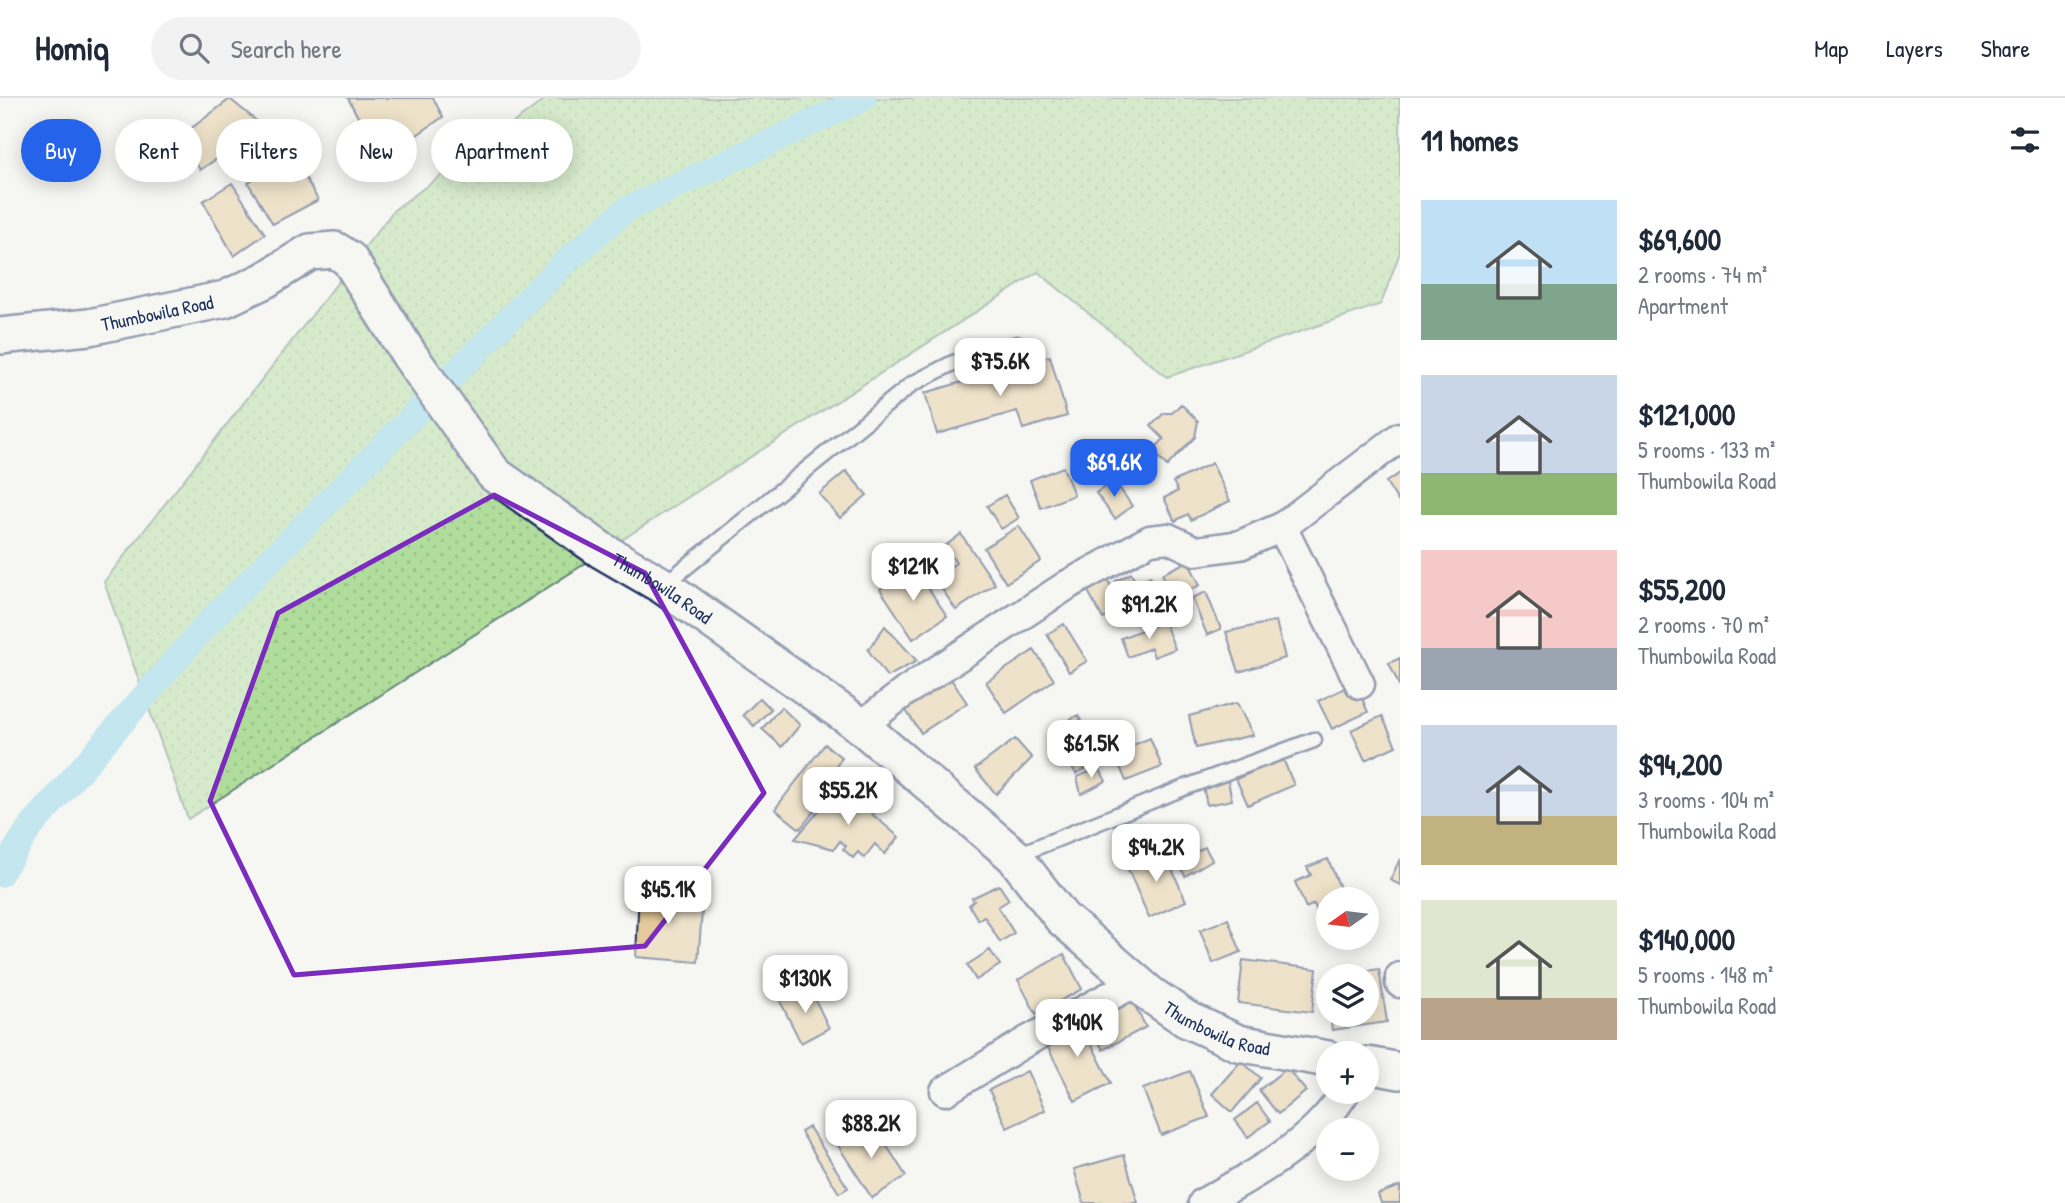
<!DOCTYPE html>
<html lang="en">
<head>
<meta charset="utf-8">
<style>
  body { margin:0; font-family:"Patrick Hand",sans-serif; background:#f2f2f3; color:#1f2937; height:100vh; display:flex; flex-direction:column; font-size:26px; white-space:nowrap }
  * { box-sizing:border-box; margin:0 }
  p { font-size:23px; color:#747a83 }
  .icon { flex:none; width:38px; height:38px; fill:none; stroke:currentColor; stroke-width:2; stroke-linecap:round; stroke-linejoin:round }
  .map { position:relative; flex:1; overflow:hidden }
  .drawer { display:flex; flex-direction:column; background:#fff; width:665px }
  .drawer>* { flex:none }
  .hud { position:absolute; left:21px; top:21px; width:665px; height:63px; display:flex; gap:14px }
  .needle { width:46px; rotate:256deg }
  .tools { position:absolute; left:1316px; top:789px; display:grid; gap:14px }
  .tools a { display:grid; place-items:center; width:63px; height:63px; border-radius:50%; background:#fff; box-shadow:0 4px 18px #0003; font-size:35px }
  .price { position:absolute; translate:-50% -60px; padding:0 16px; border-radius:14px; background:#fff; color:#222; font-size:23px; line-height:46px; filter:drop-shadow(0 2px 4px #0008) }
  .price::after { content:''; position:absolute; left:50%; top:42px; width:21px; height:16px; margin-left:-10px; background:inherit; clip-path:polygon(0 0,100% 0,50% 100%) }
  .price.on { background:#2563eb; color:#fff }
  ul { padding:0; list-style:none }
  li { display:flex; align-items:center; gap:21px; height:175px; padding:0 21px }
  li span { display:grid; place-items:center; flex:none; width:196px; height:140px; border-radius:0px; color:#555 }
  li>.icon { margin-inline-start:auto }
  span .icon { width:84px; height:84px; fill:#fffc; stroke-width:1 }
  li b { font-size:30px }
  h2 { display:flex; justify-content:space-between; align-items:center; height:84px; padding:0 21px; font-size:30px }
  .tag { padding:0 24px; border-radius:32px; background:#fff; box-shadow:0 4px 18px #0003; font-size:24px; line-height:63px }
  .tag.on { background:#2563eb; color:#fff }
  header { display:flex; align-items:center; gap:42px; box-sizing:border-box; height:98px; padding:0 35px; background:#fff; border-bottom:2px solid #e0e1e3 }
  header strong { font-size:33px }
  nav { display:flex; gap:38px; margin-inline-start:auto; font-size:24px }
  .search { width:490px; height:63px; background:#f2f2f3; display:flex; align-items:center; gap:18px; box-sizing:border-box; padding:0 24px; border-radius:38px; color:#747a83; font-size:26px }
  main { display:flex; flex:1; min-height:0 }
  .map>svg:first-child { display:block }
  .grass { fill:url(#grass-dots); stroke:#66867c; stroke-width:2 }
  .lines { fill:none; stroke-linecap:round; stroke-linejoin:round }
  .canal { stroke:#87d2e8; stroke-width:26 }
  .building { fill:#e4ca9a; stroke:#1b2f5e; stroke-width:2 }
  .service-casing { stroke:#1b2f5e; stroke-width:19 }
  .minor-casing { stroke:#1b2f5e; stroke-width:33 }
  .tertiary-casing { stroke:#1b2f5e; stroke-width:40 }
  .service { stroke:#f6f6f2; stroke-width:14 }
  .minor { stroke:#f6f6f2; stroke-width:28 }
  .tertiary { stroke:#f6f6f2; stroke-width:35 }
  .marked { fill:none; stroke:#7b2cbf; stroke-width:5; stroke-linejoin:round }
  .labels { text-anchor:middle; dominant-baseline:central; stroke-width:7; stroke-linejoin:round; paint-order:stroke }
  .street-label { font-size:19px; fill:#1b2f5e; stroke:#f6f6f2 }
</style>
</head>
<body>
<header>
<strong>Homiq</strong>
<div class="search"><svg class="icon" aria-label="search" viewBox="0 0 24 24"><circle cx="10" cy="10" r="6"/><path d="M15 15l6 6"/></svg>Search here</div>
<nav><a>Map</a><a>Layers</a><a>Share</a></nav>
</header>
<main>
<div class="map">
<svg width="1400" height="1105" viewBox="0 0 1400 1105">
  <defs>
    <pattern id="grass-dots" width="8" height="8" patternUnits="userSpaceOnUse" patternTransform="scale(1.75)"><rect width="8" height="8" fill="#b0dd9b"/><path d="M2 2h.1M6 6h.1" fill="none" stroke="#97be88" stroke-width="1.8" stroke-linecap="round"/></pattern>
  </defs>
  <rect width="100%" height="100%" fill="#f6f6f2"/>
  <filter id="ink" filterUnits="userSpaceOnUse"><feTurbulence type="fractalNoise" baseFrequency=".0143" numOctaves="2"/><feDisplacementMap in="SourceGraphic" scale="14" xChannelSelector="R" yChannelSelector="G"/><feConvolveMatrix kernelMatrix="1 2 1 2 8 2 1 2 1" color-interpolation-filters="sRGB"/></filter>
  <g filter="url(#ink)">
    <path class="grass" d="M547 0H1400V154L1381 206 1167 279 1038 174 188 721 104 484 394 112Z"/>
    <g class="lines">
      <path class="canal" d="M0 776 29 731 208 525 563 166 625 112 864 0"/>
    </g>
    <path class="building" d="M348 0H433L443 19 401 48 393 38 374 50Z
      M230 1 264 29 200 72 181 38Z
      M290 52 318 102 273 126 248 85Z
      M232 85 265 136 234 158 203 103Z
      M1050 258 1067 318 1023 331 1017 313 937 336 925 295Z
      M1181 306 1198 323 1195 339 1167 368 1152 353 1164 341 1151 328 1164 315H1172Z
      M1212 365 1230 403 1191 422 1188 416 1175 423 1164 400 1178 393 1173 384Z
      M1063 369 1074 397 1041 410 1030 382Z
      M846 373 867 397 840 420 819 396Z
      M1400 375V406L1386 384Z
      M1114 382 1132 408 1115 421 1096 395Z
      M1005 397 1019 420 1001 431 987 408Z
      M1019 428 1041 463 1006 485 984 450Z
      M961 436 995 486 956 512 934 479 956 465 945 448Z
      M1188 463 1200 487 1175 500 1162 476Z
      M914 469 947 518 913 541 880 491Z
      M1103 473 1123 511 1103 521 1083 484Z
      M1131 475 1136 485 1150 478 1164 507 1135 521 1116 483Z
      M1206 494 1221 531 1207 537 1192 500Z
      M1164 523 1175 551 1154 559 1151 550 1128 559 1121 540Z
      M1276 523 1285 560 1239 574 1226 534Z
      M1064 526 1087 563 1069 574 1047 536Z
      M885 528 917 563 887 579 868 552Z
      M1034 552 1054 582 1006 615 986 584Z
      M1400 560V589L1389 565Z
      M949 578 967 605 921 635 903 608Z
      M1355 585 1368 614 1332 631 1318 603Z
      M760 600 771 611 754 628 743 617Z
      M1237 605 1253 637 1196 650 1189 618Z
      M781 609 800 627 782 649 762 631Z
      M1078 617 1103 661 1076 676 1052 632Z
      M1382 618 1396 648 1365 662 1351 632Z
      M1150 640 1162 669 1126 683 1114 655Z
      M1015 641 1032 660 996 696 975 671Z
      M825 646 842 660 827 681 835 687 800 731 775 711Z
      M1283 661 1294 687 1248 707 1236 681Z
      M1099 670 1106 683 1081 696 1077 679Z
      M1228 683 1232 702 1207 707 1203 689Z
      M838 690 861 710 867 703 877 712 872 716 899 739 885 756 875 746 864 760 858 754 853 760 843 751 846 748 840 743 834 751 795 741Z
      M1205 749 1212 762 1185 778 1178 764Z
      M1164 753 1186 803 1149 820 1127 769Z
      M1328 761 1345 802H1328V812L1318 816 1314 806 1306 810 1295 784 1311 777 1307 769Z
      M1400 761V787L1390 782Z
      M999 787 1009 802 998 809 1014 835 1000 844 984 818 978 822 969 807 974 803 972 800Z
      M639 791 697 795 696 812 702 813 698 864 636 859Z
      M1228 821 1241 854 1213 865 1200 832Z
      M990 852 1000 867 976 882 967 867Z
      M1064 856 1082 891 1036 916 1018 882Z
      M1243 862 1317 871 1312 914 1238 905Z
      M1379 871 1387 924 1332 932 1330 917H1367V878H1328Z
      M809 889 829 930 801 945 780 903Z
      M1126 891 1146 929 1103 952 1083 914Z
      M1078 919 1111 985 1075 1003 1042 938Z
      M1241 963 1261 980 1232 1014 1212 996Z
      M1287 970 1306 993 1278 1016 1259 992Z
      M1027 973 1045 1012 1007 1030 989 992Z
      M1190 973 1209 1019 1161 1037 1143 991Z
      M1257 1005 1270 1023 1248 1039 1235 1022Z
      M871 1023 906 1078 872 1100 837 1046Z
      M809 1029 848 1090 839 1095 801 1034Z
      M1124 1057 1138 1105H1084L1074 1071Z
      M1400 1088V1105H1381L1378 1096Z"/>
    <g class="lines">
      <defs>
        <path id="service" d="M664 487 912 286 953 265 1017 246
          M1015 758 1186 689 1314 642"/>
        <path id="minor" d="M1282 429 1360 586
          M861 628 906 593 1069 486 1150 442 1168 440 1196 453 1240 447 1282 429 1400 339
          M1400 879V885
          M945 993 1027 943 1136 884
          M1203 1105C1254 1077 1314 1045 1345 994"/>
        <g id="tertiary">
          <path id="s1" d="M0 238 89 229 225 201 265 182 310 154 335 152 349 161 410 258 494 376 601 452 663 488 861 628 1014 758 1062 820 1151 897 1186 921 1238 945 1328 961"/>
          <path d="M1367 967 1400 973"/>
        </g>
      </defs>
      <use href="#service" class="service-casing"/>
      <use href="#minor" class="minor-casing"/>
      <use href="#tertiary" class="tertiary-casing"/>
      <use href="#service" class="service"/>
      <use href="#minor" class="minor"/>
      <use href="#tertiary" class="tertiary"/>
    </g>
  </g>
  <path d="M0 0H1400V1105H0ZM494 397 645 475 764 695 645 848 294 877 210 703 278 515Z" fill="#f6f6f2" fill-opacity=".55" fill-rule="evenodd"/>
  <path class="marked" d="M494 397 645 475 764 695 645 848 294 877 210 703 278 515Z"/>
  <g class="labels">
    <g class="street-label">
      <text stroke="none"><textPath href="#s1" startOffset="159">Thumbowila Road</textPath></text>
      <text stroke="none"><textPath href="#s1" startOffset="830">Thumbowila Road</textPath></text>
      <text stroke="none"><textPath href="#s1" startOffset="1544">Thumbowila Road</textPath></text>
    </g>
  </g>
</svg>
<div class="tools">
<a><svg class="needle" viewBox="-14 -14 28 28"><path d="M0-13l5 13h-10z" fill="#e53935"/><path d="M0 13l5-13h-10z" fill="#747a83"/></svg></a>
<a><svg class="icon" aria-label="layers" viewBox="0 0 24 24"><path d="M12 4l9 5-9 5-9-5zM3 14l9 5 9-5"/></svg></a>
<a>+</a>
<a>−</a>
</div>
<b class="price" style="left:1000px;top:300px">$75.6K</b>
<b class="price on" style="left:1114px;top:401px">$69.6K</b>
<b class="price" style="left:913px;top:505px">$121K</b>
<b class="price" style="left:1149px;top:543px">$91.2K</b>
<b class="price" style="left:1091px;top:682px">$61.5K</b>
<b class="price" style="left:848px;top:729px">$55.2K</b>
<b class="price" style="left:1156px;top:786px">$94.2K</b>
<b class="price" style="left:668px;top:828px">$45.1K</b>
<b class="price" style="left:805px;top:917px">$130K</b>
<b class="price" style="left:1077px;top:961px">$140K</b>
<b class="price" style="left:871px;top:1062px">$88.2K</b>
<div class="hud">
<a class="tag on">Buy</a>
<a class="tag">Rent</a>
<a class="tag">Filters</a>
<a class="tag">New</a>
<a class="tag">Apartment</a>
</div>
</div>
<section class="drawer">
<h2>11 homes<svg class="icon" aria-label="filters" viewBox="0 0 24 24"><path d="M4 7h16M4 17h16"/><circle cx="9" cy="7" r="2"/><circle cx="15" cy="17" r="2"/></svg></h2>
<ul>
<li><span style="background:linear-gradient(#bfe0f5 60%,#7fa58c 0)"><svg class="icon" aria-label="home" viewBox="0 0 24 24"><path d="M3 11l9-7 9 7M6 9v11h12V9"/></svg></span><div><b>$69,600</b><p>2 rooms · 74 m²</p><p>Apartment</p></div></li>
<li><span style="background:linear-gradient(#c9d6e8 70%,#8fb573 0)"><svg class="icon" aria-label="home" viewBox="0 0 24 24"><path d="M3 11l9-7 9 7M6 9v11h12V9"/></svg></span><div><b>$121,000</b><p>5 rooms · 133 m²</p><p>Thumbowila Road</p></div></li>
<li><span style="background:linear-gradient(#f6c9c9 70%,#9aa5b1 0)"><svg class="icon" aria-label="home" viewBox="0 0 24 24"><path d="M3 11l9-7 9 7M6 9v11h12V9"/></svg></span><div><b>$55,200</b><p>2 rooms · 70 m²</p><p>Thumbowila Road</p></div></li>
<li><span style="background:linear-gradient(#c9d6e8 65%,#c2b280 0)"><svg class="icon" aria-label="home" viewBox="0 0 24 24"><path d="M3 11l9-7 9 7M6 9v11h12V9"/></svg></span><div><b>$94,200</b><p>3 rooms · 104 m²</p><p>Thumbowila Road</p></div></li>
<li><span style="background:linear-gradient(#dfe7d0 70%,#b9a48a 0)"><svg class="icon" aria-label="home" viewBox="0 0 24 24"><path d="M3 11l9-7 9 7M6 9v11h12V9"/></svg></span><div><b>$140,000</b><p>5 rooms · 148 m²</p><p>Thumbowila Road</p></div></li>
</ul>
</section>
</main>
</body>
</html>
